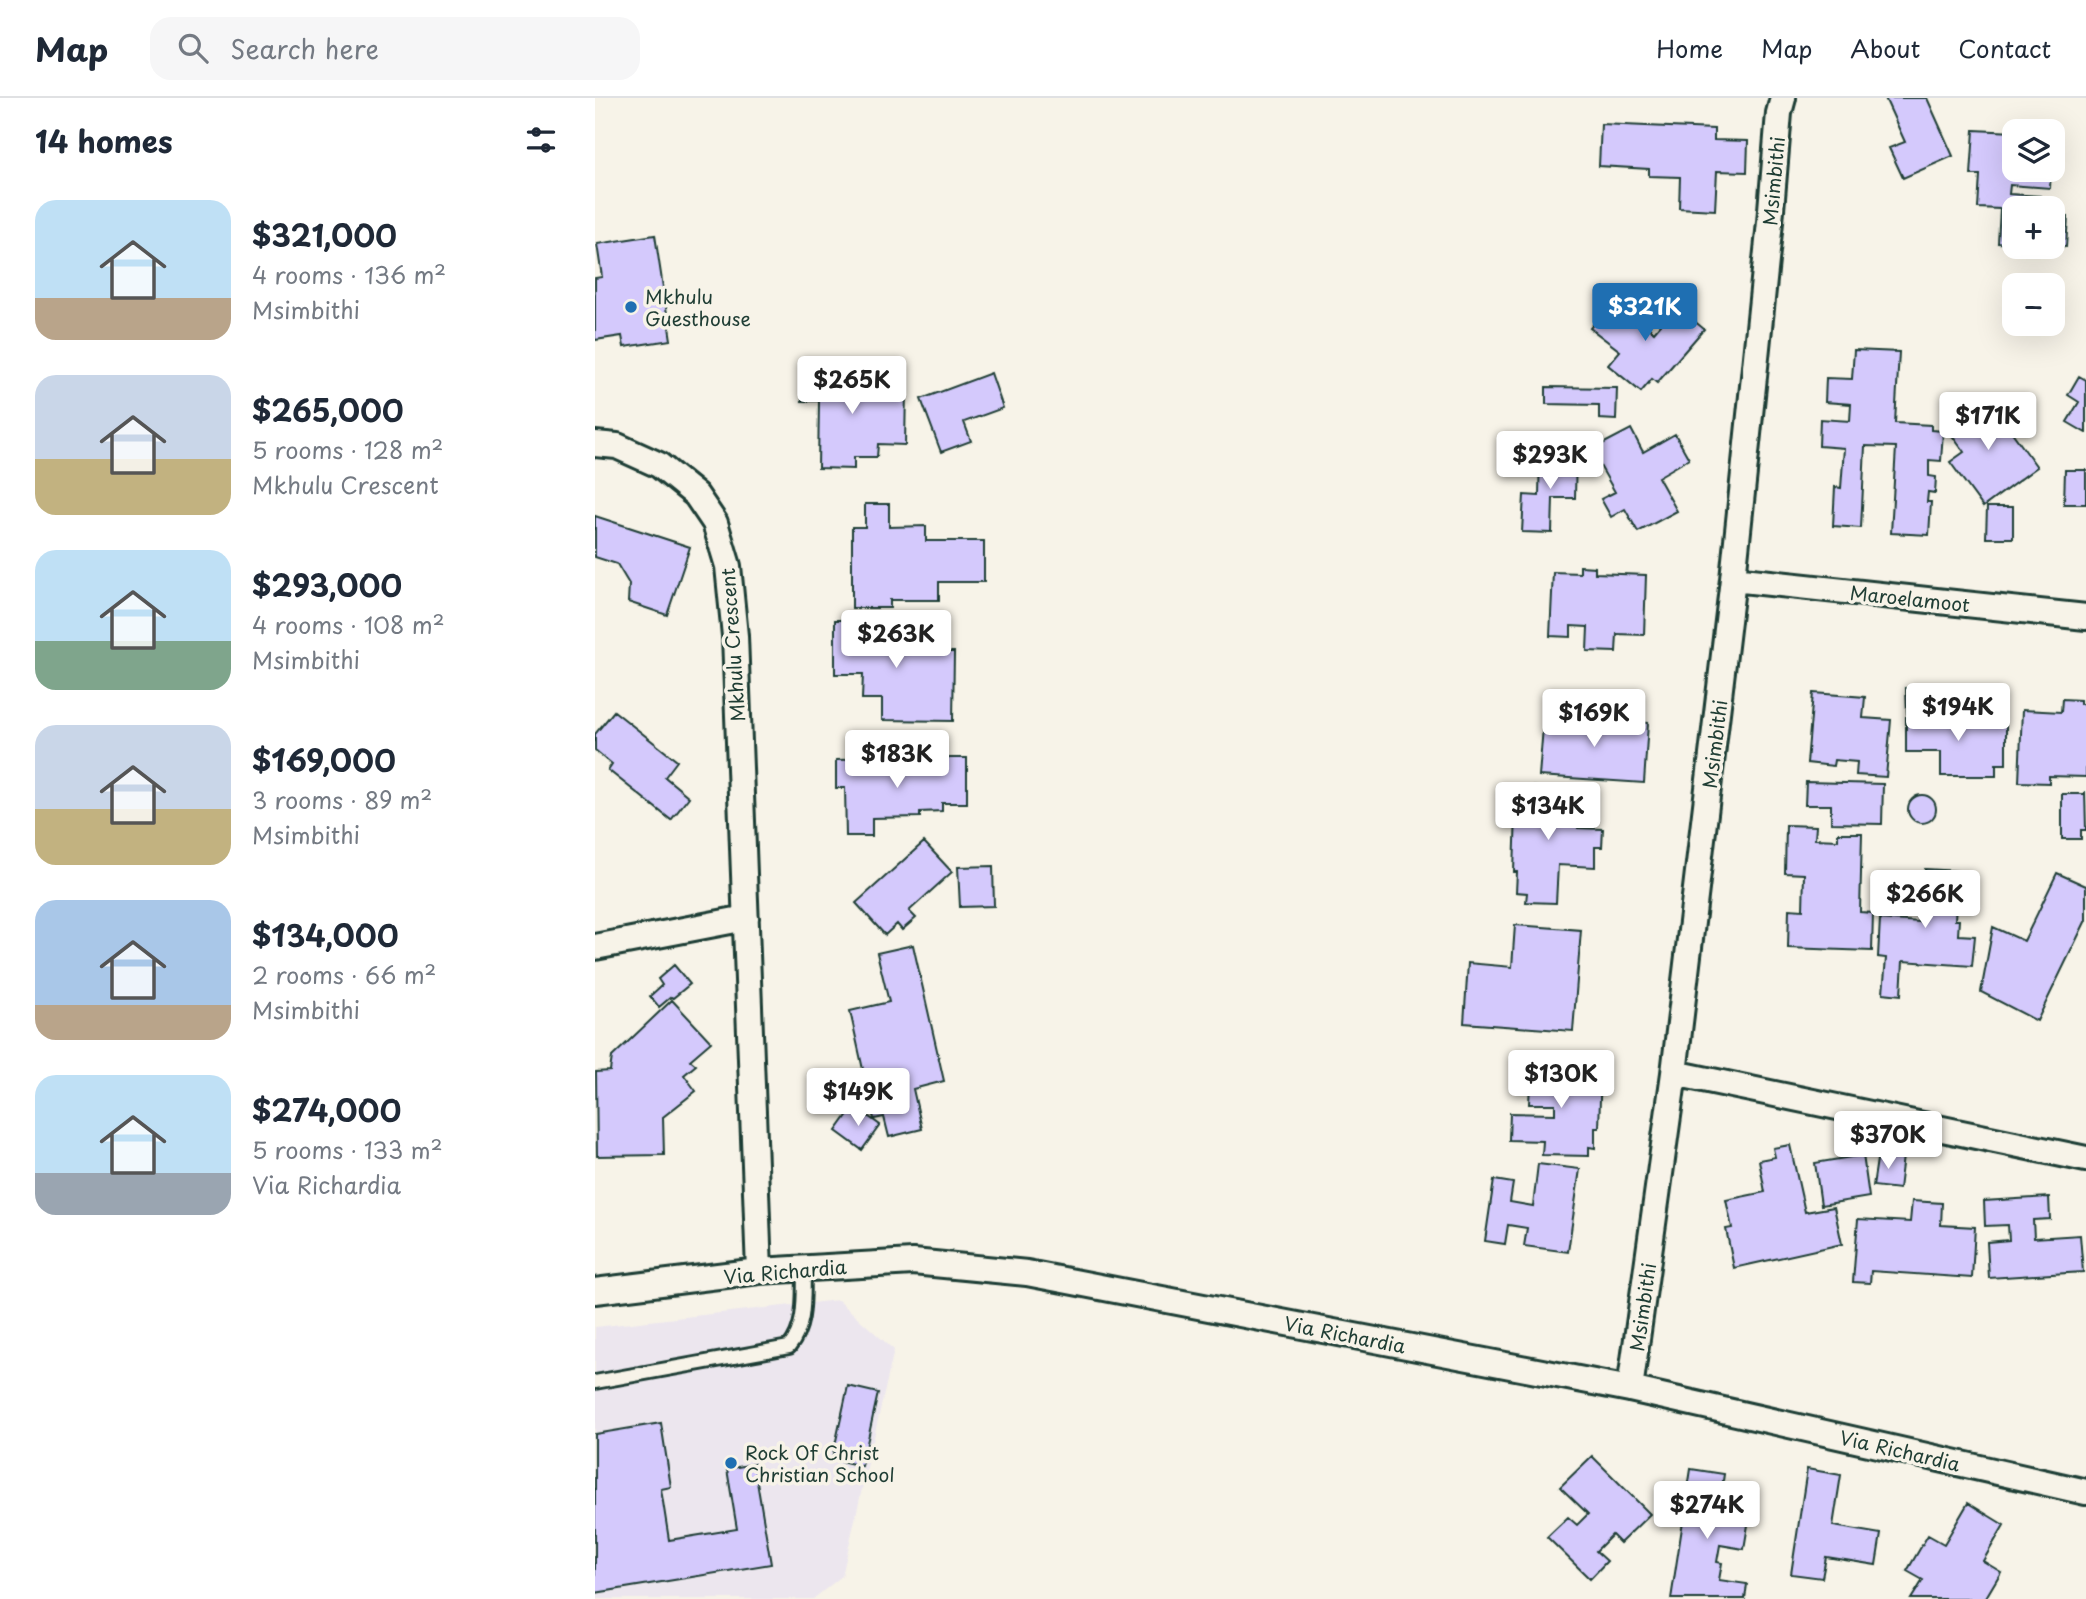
<!DOCTYPE html>
<html lang="en">
<head>
<meta charset="utf-8">
<style>
  body { margin:0; font-family:"Playpen Sans",sans-serif; background:#f6f6f7; color:#1f2937; height:100vh; display:flex; flex-direction:column; font-size:26px; white-space:nowrap }
  * { box-sizing:border-box; margin:0 }
  p { font-size:23px; color:#747a83 }
  .icon { flex:none; width:38px; height:38px; fill:none; stroke:currentColor; stroke-width:2; stroke-linecap:round; stroke-linejoin:round }
  .map { position:relative; flex:1; overflow:hidden }
  .sheet { display:flex; flex-direction:column; background:#fff; width:595px }
  .sheet>* { flex:none }
  .controls { position:absolute; left:1407px; top:21px; display:grid; gap:14px }
  .controls a { display:grid; place-items:center; width:63px; height:63px; border-radius:14px; background:#fff; box-shadow:0 7px 28px #0002; font-size:35px }
  .price { position:absolute; translate:-50% -60px; padding:0 16px; border-radius:7px; background:#fff; color:#222; font-size:23px; line-height:46px; filter:drop-shadow(0 2px 4px #0008) }
  .price::after { content:''; position:absolute; left:50%; top:42px; width:21px; height:16px; margin-left:-10px; background:inherit; clip-path:polygon(0 0,100% 0,50% 100%) }
  .price.active { background:#1f6fb2; color:#fff }
  ul { padding:0; list-style:none }
  li { display:flex; align-items:center; gap:21px; height:175px; padding:0 35px }
  li span { display:grid; place-items:center; flex:none; width:196px; height:140px; border-radius:21px; color:#555 }
  li>.icon { margin-inline-start:auto }
  span .icon { width:84px; height:84px; fill:#fffc; stroke-width:1 }
  li b { font-size:30px }
  h2 { display:flex; justify-content:space-between; align-items:center; height:84px; padding:0 35px; font-size:30px }
  header { display:flex; align-items:center; gap:42px; box-sizing:border-box; height:98px; padding:0 35px; background:#fff; border-bottom:2px solid #e0e1e3 }
  header strong { font-size:33px }
  nav { display:flex; gap:38px; margin-inline-start:auto; font-size:24px }
  .search { width:490px; height:63px; background:#f6f6f7; display:flex; align-items:center; gap:18px; box-sizing:border-box; padding:0 24px; border-radius:21px; color:#747a83; font-size:26px }
  main { display:flex; flex:1; min-height:0 }
  .map>svg:first-child { display:block }
  .built { fill:#ece6ee }
  .building { fill:#d4c9fc; stroke:#1f3d34; stroke-width:2 }
  .lines { fill:none; stroke-linecap:round; stroke-linejoin:round }
  .service-casing { stroke:#1f3d34; stroke-width:18 }
  .minor-casing { stroke:#1f3d34; stroke-width:30 }
  .service { stroke:#f7f3e8; stroke-width:12 }
  .minor { stroke:#f7f3e8; stroke-width:24 }
  .poi-dot { fill:#1f6fb2; stroke:#f7f3e8; stroke-width:2.5 }
  .labels { text-anchor:middle; dominant-baseline:central; stroke-width:7; stroke-linejoin:round; paint-order:stroke }
  .street-label { font-size:19px; fill:#1f3d34; stroke:#f7f3e8 }
  .poi-label { font-size:19px; fill:#1f3d34; stroke:#f7f3e8; text-anchor:start }
</style>
</head>
<body>
<header>
<strong>Map</strong>
<div class="search"><svg class="icon" aria-label="search" viewBox="0 0 24 24"><circle cx="10" cy="10" r="6"/><path d="M15 15l6 6"/></svg>Search here</div>
<nav><a>Home</a><a>Map</a><a>About</a><a>Contact</a></nav>
</header>
<main>
<section class="sheet">
<h2>14 homes<svg class="icon" aria-label="filters" viewBox="0 0 24 24"><path d="M4 7h16M4 17h16"/><circle cx="9" cy="7" r="2"/><circle cx="15" cy="17" r="2"/></svg></h2>
<ul>
<li><span style="background:linear-gradient(#bfe0f5 70%,#b9a48a 0)"><svg class="icon" aria-label="home" viewBox="0 0 24 24"><path d="M3 11l9-7 9 7M6 9v11h12V9"/></svg></span><div><b>$321,000</b><p>4 rooms · 136 m²</p><p>Msimbithi</p></div></li>
<li><span style="background:linear-gradient(#c9d6e8 60%,#c2b280 0)"><svg class="icon" aria-label="home" viewBox="0 0 24 24"><path d="M3 11l9-7 9 7M6 9v11h12V9"/></svg></span><div><b>$265,000</b><p>5 rooms · 128 m²</p><p>Mkhulu Crescent</p></div></li>
<li><span style="background:linear-gradient(#bfe0f5 65%,#7fa58c 0)"><svg class="icon" aria-label="home" viewBox="0 0 24 24"><path d="M3 11l9-7 9 7M6 9v11h12V9"/></svg></span><div><b>$293,000</b><p>4 rooms · 108 m²</p><p>Msimbithi</p></div></li>
<li><span style="background:linear-gradient(#c9d6e8 60%,#c2b280 0)"><svg class="icon" aria-label="home" viewBox="0 0 24 24"><path d="M3 11l9-7 9 7M6 9v11h12V9"/></svg></span><div><b>$169,000</b><p>3 rooms · 89 m²</p><p>Msimbithi</p></div></li>
<li><span style="background:linear-gradient(#a9c7e8 75%,#b9a48a 0)"><svg class="icon" aria-label="home" viewBox="0 0 24 24"><path d="M3 11l9-7 9 7M6 9v11h12V9"/></svg></span><div><b>$134,000</b><p>2 rooms · 66 m²</p><p>Msimbithi</p></div></li>
<li><span style="background:linear-gradient(#bfe0f5 70%,#9aa5b1 0)"><svg class="icon" aria-label="home" viewBox="0 0 24 24"><path d="M3 11l9-7 9 7M6 9v11h12V9"/></svg></span><div><b>$274,000</b><p>5 rooms · 133 m²</p><p>Via Richardia</p></div></li>
</ul>
</section>
<div class="map">
<svg width="1491" height="1501" viewBox="0 0 1491 1501">
  <rect width="100%" height="100%" fill="#f7f3e8"/>
  <filter id="ink" filterUnits="userSpaceOnUse"><feTurbulence type="fractalNoise" baseFrequency=".0143" numOctaves="2"/><feDisplacementMap in="SourceGraphic" scale="14" xChannelSelector="R" yChannelSelector="G"/><feConvolveMatrix kernelMatrix="1 2 1 2 8 2 1 2 1" color-interpolation-filters="sRGB"/></filter>
  <g filter="url(#ink)">
    <path class="built" d="M243 1202 299 1252 247 1478 218 1501H0V1229Z"/>
    <path class="building" d="M1290 0H1332L1358 58 1308 80 1294 50 1310 44Z
      M1006 26 1119 31V42L1153 43 1152 74 1122 73 1120 112 1084 110 1085 79 1054 78V71L1004 68Z
      M1379 32 1419 34V72H1456L1455 90 1415 87 1414 96 1445 98 1444 110H1419V146L1403 145 1405 111 1383 110 1385 77H1376Z
      M1458 118 1473 119 1471 149 1458 148Z
      M60 137 76 242 29 249 27 238 0 242V180L7 179 2 146Z
      M1019 201 1059 234 1081 208 1109 231 1062 285 1057 281 1046 294 1013 267 1025 253 995 230Z
      M1259 252 1304 254 1300 325 1336 327V332L1348 333 1346 363 1334 362V378L1341 379 1340 395 1333 394 1332 404H1336L1334 437 1296 435 1301 349 1270 348 1266 430 1238 428 1240 389 1246 390 1249 350 1224 348 1225 321 1255 323 1256 306 1230 304 1231 280 1257 281Z
      M208 263 250 264V296H276V289L311 290 310 347 283 346 282 359H259V371L223 370 224 303H207Z
      M396 275 408 310 369 324 376 343 346 354 326 301Z
      M1484 278 1491 282V335L1472 324 1484 304 1473 297Z
      M951 289 1022 290 1021 322 1004 321V307L951 306Z
      M1391 298 1442 369 1388 409 1355 364 1369 354 1350 328Z
      M1036 331 1048 354 1080 336 1094 361 1063 379 1082 413 1043 434 1030 411 1016 419 1006 401 1020 394 996 352Z
      M945 354 981 355 980 400H958L957 435 927 434 929 397 944 398Z
      M1470 372H1491V406H1469Z
      M270 406H294V429L331 428V443H389V484H344V502H295V510H257V429H270Z
      M1392 409H1418V440H1391Z
      M0 418 95 449 72 517 33 504 34 486 22 466 0 459Z
      M985 468 1000 469V475L1051 477 1049 537 1022 536 1021 554 992 553 993 529 976 528V539L955 538 958 474 985 475Z
      M240 522H316L315 554H359L358 623 287 622V601H267L268 576H240Z
      M1311 590H1336V607H1330V616H1312Z
      M1218 595 1270 599 1268 620 1296 622 1291 679 1261 677 1262 664 1239 662 1238 668 1212 665Z
      M1467 601 1485 602V606H1491V679L1454 678V685L1424 684 1427 612 1466 614Z
      M1337 607H1348V609H1366V627H1411V666H1401V678H1346V654H1311V619H1337Z
      M19 613 82 663 70 679 94 699 76 722 13 672 17 666 0 652V636Z
      M949 617 1053 625 1049 685 944 678Z
      M349 660H372V705H347V713L325 714V719L277 720V738H251L250 690H241V662L298 661V669L349 668Z
      M1211 684 1288 686 1287 726 1236 725V707H1210Z
      M913 688 942 689 941 701 984 702 983 730 1008 731 1007 749H1000V769L963 767 961 805 931 804 932 795 921 794 922 774H919L921 715H912Z
      M1490 693 1491 732H1486V741H1467V696H1490Z
      M1313 711a14 14 0 1 1 28 0a14 14 0 1 1-28 0Z
      M1191 727 1221 728 1220 741 1243 742V735H1267L1265 814 1278 815 1277 853 1193 850 1194 811 1208 812 1209 776 1190 775Z
      M329 744 357 774 314 813 321 820 307 832 302 826 290 837 261 805Z
      M398 768 399 808 365 809 363 769Z
      M1330 771 1363 773 1360 822H1364L1363 837 1380 838 1377 868 1308 863 1306 897 1288 895 1291 860 1283 859 1285 821 1324 824 1325 807 1308 806 1309 784 1329 785Z
      M1462 775 1491 788V822L1442 923 1386 894 1398 829 1429 843Z
      M920 827 986 832 978 933 869 925 873 865 917 869Z
      M318 847 349 983 318 991 327 1031 294 1039 289 1019 279 1021 255 913 294 904 282 855Z
      M79 867 95 886 78 900 76 899 64 909 55 898 67 887 63 881Z
      M77 902 116 944 95 962 101 967 89 977 101 993 68 1019 69 1057 2 1058 1 974 15 973 17 959Z
      M926 968 1006 971 1004 1030H1000V1050L994 1049V1058L947 1057 948 1043 914 1042 915 1015 960 1016V1006H934L935 985H926Z
      M259 1008 285 1027 267 1052 241 1033Z
      M1195 1047 1210 1114 1239 1109 1247 1146 1139 1170 1131 1131 1137 1130 1131 1102 1170 1094 1164 1062 1180 1059 1178 1050Z
      M1283 1055 1308 1058 1304 1091 1278 1088Z
      M1268 1057 1274 1099 1226 1107 1220 1065Z
      M943 1066 985 1071 973 1154 929 1148 932 1130 913 1127 910 1146 890 1143 899 1082 918 1085 915 1104 938 1108Z
      M1454 1099 1455 1121 1438 1122 1439 1140 1485 1137 1488 1174 1394 1180 1392 1144 1414 1142 1413 1127 1390 1128 1389 1103Z
      M1317 1103 1347 1105 1346 1127 1380 1129 1377 1180 1276 1173 1275 1185 1258 1184 1263 1121 1315 1124Z
      M253 1288 283 1295 267 1368 237 1361Z
      M66 1325 76 1389 66 1391 74 1442 142 1431 132 1371 159 1366 176 1466 0 1495V1336Z
      M997 1358 1055 1416 1025 1445 1017 1437 1001 1453 1012 1463 995 1481 952 1439 973 1419 982 1427 993 1416 965 1389Z
      M1096 1371 1129 1376 1124 1410 1155 1415 1149 1451 1125 1447 1122 1464 1127 1465 1124 1482 1152 1486 1150 1501H1076Z
      M1212 1371 1246 1377 1238 1428 1286 1436 1281 1467 1231 1459 1227 1480 1196 1476Z
      M1373 1405 1409 1427 1388 1463 1406 1474 1390 1501H1316L1328 1482 1312 1473 1333 1437 1349 1446Z"/>
    <g class="lines">
      <defs>
        <path id="service" d="M0 1284 194 1249C212 1227 208 1198 209 1170"/>
        <path id="minor" d="M0 346 22 348 64 367 101 397 120 425 133 468 140 538 164 1173
          M1138 481 1491 519
          M0 849 151 820
          M1079 975 1491 1061
          M0 1193 164 1173 318 1164 432 1175 1035 1291 1491 1394
          M1035 1291 1079 975 1138 481 1175 124 1184 15 1188 0"/>
      </defs>
      <use href="#service" class="service-casing"/>
      <use href="#minor" class="minor-casing"/>
      <use href="#service" class="service"/>
      <use href="#minor" class="minor"/>
    </g>
  </g>
  <g class="poi-dot">
    <circle cx="36" cy="209" r="7"/>
    <circle cx="136" cy="1365" r="7"/>
  </g>
  <g class="labels">
    <g class="street-label">
      <text transform="translate(1178 83) rotate(-85)">Msimbithi</text>
      <text transform="translate(1315 500) rotate(6)">Maroelamoot</text>
      <text transform="translate(137 547) rotate(-94)">Mkhulu Crescent</text>
      <text transform="translate(1119 646) rotate(-83)">Msimbithi</text>
      <text transform="translate(190 1173) rotate(-5)">Via Richardia</text>
      <text transform="translate(1047 1209) rotate(-82)">Msimbithi</text>
      <text transform="translate(750 1236) rotate(11)">Via Richardia</text>
      <text transform="translate(1305 1352) rotate(13)">Via Richardia</text>
    </g>
    <g class="poi-label">
      <text x="50" y="198">Mkhulu<tspan x="50" dy="22">Guesthouse</tspan></text>
      <text x="150" y="1354">Rock Of Christ<tspan x="150" dy="22">Christian School</tspan></text>
    </g>
  </g>
</svg>
<div class="controls">
<a><svg class="icon" aria-label="layers" viewBox="0 0 24 24"><path d="M12 4l9 5-9 5-9-5zM3 14l9 5 9-5"/></svg></a>
<a>+</a>
<a>−</a>
</div>
<b class="price active" style="left:1050px;top:245px">$321K</b>
<b class="price" style="left:257px;top:318px">$265K</b>
<b class="price" style="left:1393px;top:354px">$171K</b>
<b class="price" style="left:955px;top:393px">$293K</b>
<b class="price" style="left:301px;top:572px">$263K</b>
<b class="price" style="left:1363px;top:645px">$194K</b>
<b class="price" style="left:999px;top:651px">$169K</b>
<b class="price" style="left:302px;top:692px">$183K</b>
<b class="price" style="left:953px;top:744px">$134K</b>
<b class="price" style="left:1330px;top:832px">$266K</b>
<b class="price" style="left:966px;top:1012px">$130K</b>
<b class="price" style="left:263px;top:1030px">$149K</b>
<b class="price" style="left:1293px;top:1073px">$370K</b>
<b class="price" style="left:1112px;top:1443px">$274K</b>
</div>
</main>
</body>
</html>
